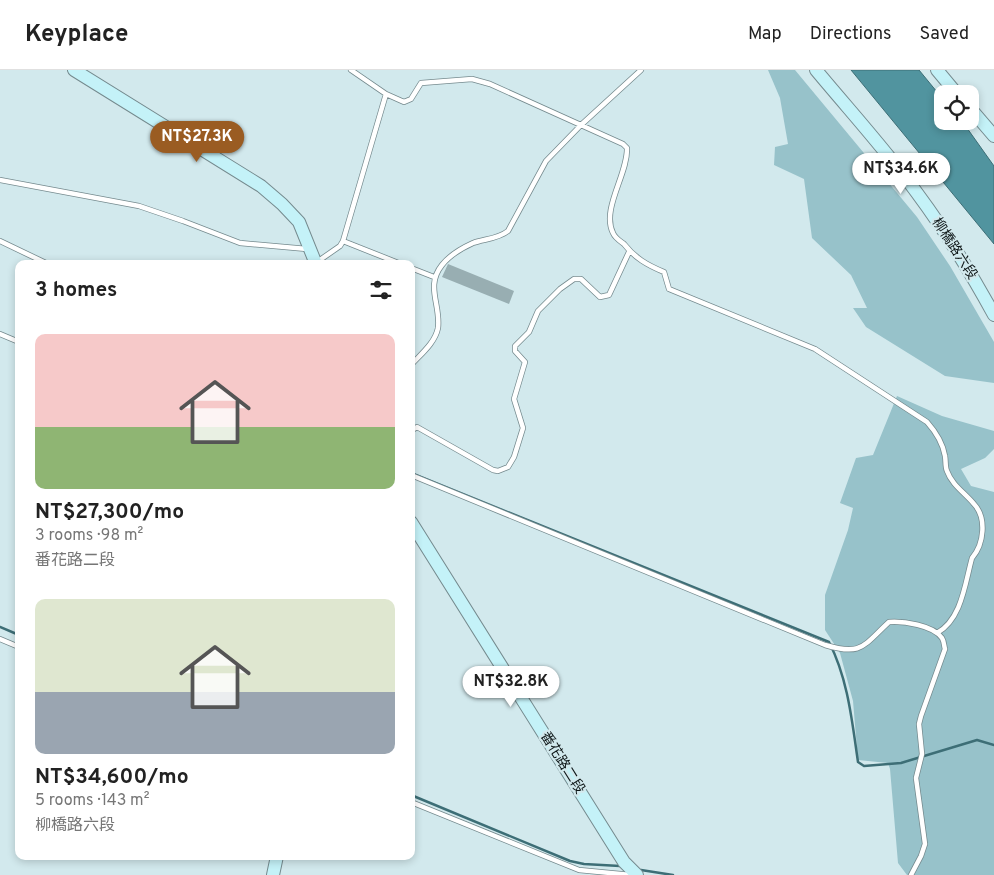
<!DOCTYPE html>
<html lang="en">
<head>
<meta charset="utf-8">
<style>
  body { margin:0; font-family:Overpass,"Noto Sans TC",sans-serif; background:#f6f6f6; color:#222; height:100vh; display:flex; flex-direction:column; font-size:19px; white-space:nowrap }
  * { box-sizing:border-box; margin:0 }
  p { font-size:16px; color:#767676 }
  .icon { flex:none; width:28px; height:28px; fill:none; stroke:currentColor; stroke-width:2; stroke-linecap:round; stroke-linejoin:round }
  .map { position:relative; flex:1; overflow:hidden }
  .side { position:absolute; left:15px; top:190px; width:400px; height:600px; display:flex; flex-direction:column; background:#fff; border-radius:10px; box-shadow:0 2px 8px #0003 }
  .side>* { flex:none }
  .fabs { position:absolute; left:934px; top:15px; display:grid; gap:10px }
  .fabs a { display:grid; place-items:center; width:45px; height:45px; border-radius:10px; background:#fff; box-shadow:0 2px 8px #0003; font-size:25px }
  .price { position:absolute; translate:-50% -42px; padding:0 11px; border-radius:18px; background:#fff; color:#222; font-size:16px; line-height:32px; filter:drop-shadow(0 1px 2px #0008) }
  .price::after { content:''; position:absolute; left:50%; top:30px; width:15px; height:11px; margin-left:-8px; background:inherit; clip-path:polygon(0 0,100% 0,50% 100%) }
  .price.current { background:#9a5c22; color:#fff }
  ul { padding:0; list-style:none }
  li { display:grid; align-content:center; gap:10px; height:265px; padding:0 20px }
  li span { display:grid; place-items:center; height:155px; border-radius:10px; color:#555 }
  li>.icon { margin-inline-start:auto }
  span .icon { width:90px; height:90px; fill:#fffc; stroke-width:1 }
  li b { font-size:21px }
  h2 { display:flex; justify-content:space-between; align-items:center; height:60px; padding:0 20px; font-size:21px }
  header { display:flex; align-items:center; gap:30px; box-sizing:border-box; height:70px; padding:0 25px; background:#fff; border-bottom:1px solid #e0e0e0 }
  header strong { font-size:24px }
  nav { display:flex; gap:28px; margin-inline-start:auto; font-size:18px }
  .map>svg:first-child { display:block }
  .green { fill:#97c2ca }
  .water { fill:#51949f; stroke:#3d6e76 }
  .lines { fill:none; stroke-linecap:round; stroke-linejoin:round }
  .stream { stroke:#3d6e76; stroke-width:2.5 }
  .building { fill:#98aeb2 }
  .lane-casing { stroke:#758a8e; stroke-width:6 }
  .secondary-casing { stroke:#758a8e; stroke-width:14 }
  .lane { stroke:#fff; stroke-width:4.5 }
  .secondary { stroke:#c4f2f8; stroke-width:12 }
  .labels { text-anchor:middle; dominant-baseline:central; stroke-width:4.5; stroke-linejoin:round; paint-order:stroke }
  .street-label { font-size:14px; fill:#0d1516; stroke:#d2e9ed }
</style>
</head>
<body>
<header>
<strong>Keyplace</strong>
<nav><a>Map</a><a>Directions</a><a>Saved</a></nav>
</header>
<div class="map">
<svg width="994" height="805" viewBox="0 0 994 805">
  <rect width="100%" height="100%" fill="#d2e9ed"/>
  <path class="green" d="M768 0H795L917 147 950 196 994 272V313L945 306 866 257 853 238H867L851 205 812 168 804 109 774 95 775 77 788 74 780 28Z
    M897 326 942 346 994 361V379L985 388 961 399 971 416 994 422V805H907L898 793 890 699 888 693 858 690 853 631 840 583 825 560V525L848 460 853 438 840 433 856 388 873 385Z"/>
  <path class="water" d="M851 0H919L942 28V51H962L994 96V174Z"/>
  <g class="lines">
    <path class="stream" d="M411 403 829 572C848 609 852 651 858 692L864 696 901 693 977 670 994 675
      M0 557 19 565
      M411 725 570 791 584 794 620 796
      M641 800 673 805"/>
  </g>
  <path class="building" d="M448 194 514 221 509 234 442 207Z"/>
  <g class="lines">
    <defs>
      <path id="lane" d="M386 24 404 32 411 29 421 13 472 9 490 14 623 74 627 78C628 104 601 139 613 163 615 168 620 171 624 174 635 188 647 195 664 202L669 219 815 279 927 352C935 361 943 374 945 386 946 391 945 397 947 401 952 415 965 423 974 434 987 448 984 474 972 488 965 513 962 549 937 563
        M0 110 139 136 183 151 240 173 307 179
        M0 171 48 194
        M343 171 401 194
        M317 192 340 176 343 171 386 24 351 0
        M411 198 434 207
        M0 264 19 272
        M411 295C421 284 435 273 438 258 441 235 425 216 442 195 449 186 462 178 473 173 484 169 498 169 508 161L546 91 581 55 641 0
        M411 361 417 357 493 400 498 401 508 397 514 387 523 358 514 329 525 292 515 281V276L529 262 538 241 560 219 574 209H581L600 227 609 225 629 182
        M411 405 825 575C862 586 863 576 889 552 903 551 933 555 942 568 944 571 944 576 945 579L921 646 919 654 922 684 916 708 925 774 921 786 911 805
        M0 569 19 577
        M411 732 579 800 631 805"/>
      <path id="secondary" d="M74 0 261 116 282 134 299 152 316 194
        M816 0C850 41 886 80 917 123 946 162 971 203 994 245
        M937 0 957 24
        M970 38 994 66
        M411 452 624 792 637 805
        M273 805 277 786"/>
    </defs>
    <use href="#lane" class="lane-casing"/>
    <use href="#secondary" class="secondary-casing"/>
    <use href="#lane" class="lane"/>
    <use href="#secondary" class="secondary"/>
  </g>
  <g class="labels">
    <g class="street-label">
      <text transform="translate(954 179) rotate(57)">柳橋路六段</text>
      <text transform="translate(562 693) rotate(58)">番花路二段</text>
    </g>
  </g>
</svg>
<div class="fabs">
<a><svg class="icon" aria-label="locate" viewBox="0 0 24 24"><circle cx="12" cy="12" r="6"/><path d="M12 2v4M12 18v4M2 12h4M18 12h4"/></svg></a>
</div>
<b class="price current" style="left:197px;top:93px">NT$27.3K</b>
<b class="price" style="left:901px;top:125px">NT$34.6K</b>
<b class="price" style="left:511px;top:638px">NT$32.8K</b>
<section class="side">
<h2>3 homes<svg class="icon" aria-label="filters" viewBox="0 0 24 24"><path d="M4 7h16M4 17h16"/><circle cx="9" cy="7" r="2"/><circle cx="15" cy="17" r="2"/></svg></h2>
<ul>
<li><span style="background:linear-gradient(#f6c9c9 60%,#8fb573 0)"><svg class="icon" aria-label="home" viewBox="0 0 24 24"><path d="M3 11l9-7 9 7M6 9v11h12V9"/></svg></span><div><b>NT$27,300/mo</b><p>3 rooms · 98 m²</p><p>番花路二段</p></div></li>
<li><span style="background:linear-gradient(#dfe7d0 60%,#9aa5b1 0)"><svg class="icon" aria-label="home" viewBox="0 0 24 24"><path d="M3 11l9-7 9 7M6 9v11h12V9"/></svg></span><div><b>NT$34,600/mo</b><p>5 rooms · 143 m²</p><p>柳橋路六段</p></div></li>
</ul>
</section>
</div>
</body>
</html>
